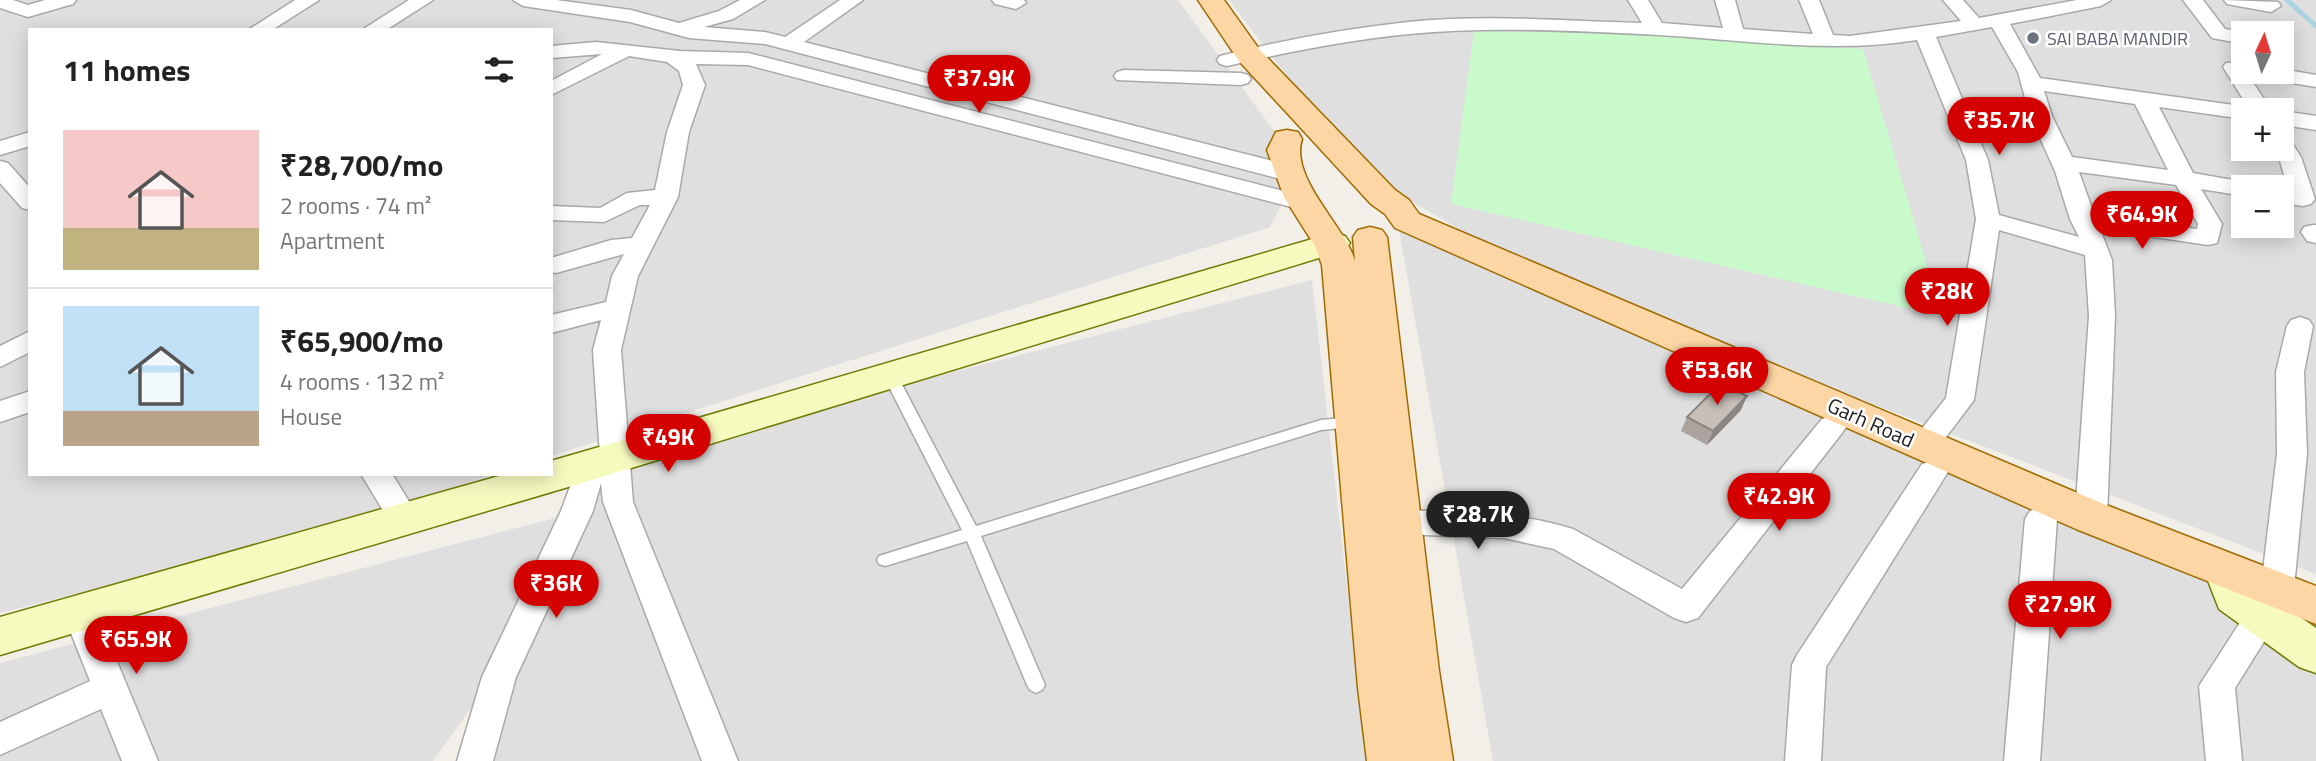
<!DOCTYPE html>
<html lang="en">
<head>
<meta charset="utf-8">
<style>
  body { margin:0; font-family:"Titillium Web",sans-serif; background:#f2f2f2; color:#222; height:100vh; display:flex; flex-direction:column; font-size:26px; white-space:nowrap }
  * { box-sizing:border-box; margin:0 }
  p { font-size:23px; color:#767676 }
  .icon { flex:none; width:38px; height:38px; fill:none; stroke:currentColor; stroke-width:2; stroke-linecap:round; stroke-linejoin:round }
  .map { position:relative; flex:1; overflow:hidden }
  .sheet { position:absolute; left:28px; top:28px; width:525px; height:448px; display:flex; flex-direction:column; background:#fff; border-radius:0px; box-shadow:0 4px 18px #0003 }
  .sheet>* { flex:none }
  .needle { width:46px; rotate:4deg }
  .tools { position:absolute; left:2231px; top:21px; display:grid; gap:14px }
  .tools a { display:grid; place-items:center; width:63px; height:63px; border-radius:0px; background:#fff; box-shadow:0 4px 18px #0003; font-size:35px }
  .price { position:absolute; translate:-50% -60px; padding:0 16px; border-radius:24px; background:#d40000; color:#fff; font-size:23px; line-height:46px; filter:drop-shadow(0 2px 4px #0008) }
  .price::after { content:''; position:absolute; left:50%; top:42px; width:21px; height:16px; margin-left:-10px; background:inherit; clip-path:polygon(0 0,100% 0,50% 100%) }
  .price.on { background:#222; color:#fff }
  ul { padding:0; list-style:none }
  li { display:flex; align-items:center; gap:21px; height:175px; padding:0 35px }
  li+li { border-top:2px solid #e0e0e0 }
  li span { display:grid; place-items:center; flex:none; width:196px; height:140px; border-radius:0px; color:#555 }
  li>.icon { margin-inline-start:auto }
  span .icon { width:84px; height:84px; fill:#fffc; stroke-width:1 }
  li b { font-size:30px }
  h2 { display:flex; justify-content:space-between; align-items:center; height:84px; padding:0 35px; font-size:30px }
  .map>svg:first-child { display:block }
  .residential { fill:#e0dfdf; fill-rule:evenodd }
  .park { fill:#c8facc }
  .lines { fill:none; stroke-linecap:round; stroke-linejoin:round }
  .stream { stroke:#aad3df; stroke-width:5 }
  .lane-casing { stroke:#a9a9a9; stroke-width:3 }
  .street-casing { stroke:#a9a9a9; stroke-width:3 }
  .secondary-casing { stroke:#707d05; stroke-width:3 }
  .primary-casing { stroke:#a06b00; stroke-width:3 }
  .lane { fill:#fff; fill-rule:evenodd }
  .street { fill:#fff; fill-rule:evenodd }
  .secondary { fill:#f7fabf; fill-rule:evenodd }
  .primary { fill:#fcd6a4; fill-rule:evenodd }
  .wall { fill:#aba49e }
  .shaded-wall { fill:#8b8681 }
  .building { fill:#c7bfb8; stroke:#8b8681; stroke-width:2 }
  .worship-dot { fill:#6b7280; stroke:#fff; stroke-width:2.5 }
  .labels { text-anchor:middle; dominant-baseline:central; stroke-width:5; stroke-linejoin:round; paint-order:stroke }
  .far-worship-label { font-size:18px; fill:#5b616d; stroke:#fff; text-anchor:start }
  .street-label { font-size:21px; fill:#222; stroke:#fff }
</style>
</head>
<body>
<div class="map">
<svg width="2316" height="761" viewBox="0 0 2316 761">
  <rect width="100%" height="100%" fill="#f2efe9"/>
  <path class="residential" d="M0 0H1178L1295 160 1292 184 1270 227 551 456V30H30V474H494L311 533 0 613Z
    M1229 0H2316V574L1685 332 1515 260 1417 205 1375 176 1284 72ZM2244 33H2282V72H2244ZM2244 110H2282V149H2244ZM2244 187H2282V226H2244Z
    M1398 224 2316 585V761H1493Z
    M1312 280 1367 761H478L530 626 433 761H0V663L574 513 592 465Z"/>
  <path class="park" d="M1474 31 1670 34 1863 49 1942 316 1451 204Z"/>
  <g class="lines">
    <path class="stream" d="M2287 0 2316 26"/>
    <defs>
      <path id="lane" d="M890 370 897 375 976 526 1321 420 1353 417 1360 422 1353 427 1321 430 981 536 1045 685 1042 690 1036 693 1030 690 1027 685 967 541 885 566 879 564 877 560 879 556 962 530 883 375Z"/>
      <path id="street" d="M0 0H13L28 5 45 0H76L73 4 28 17 0 8Z
        M295 0H319L272 30H248Z
        M409 0H433L386 30H362Z
        M513 0H556L631 10 679 23 719 11 740 0H765L733 19 704 27 765 32 785 37 840 0H863L804 42 1269 160 1300 170 1304 175 1300 180 1292 182 765 44 689 38 630 22 523 6Z
        M992 0H1024L1026 3 1016 9 995 4Z
        M1628 0H1648L1662 23 1723 28 1715 0H1735L1743 29 1813 34 1799 0H1819L1833 35 1850 36 1961 21 1943 0H1963L1979 18 2077 0H2111L2101 6 2010 24 2040 78 2248 107 2223 67 2226 63 2244 62V72H2252L2247 73 2271 110H2244V119L2159 107 2193 173 2244 182 2255 187H2244V196L2201 189 2222 224 2217 243 2208 245 2100 229 2112 260 2115 316 2107 517 2102 525 2091 529 2080 525 2075 517 2089 316 2085 255 1999 230 1974 400 1934 453 1924 456 1914 453 1909 445 1946 398 1976 219 1966 160 1917 40C1831 54 1745 40 1658 35 1578 31 1490 26 1409 34 1348 40 1287 52 1227 66L1220 64 1217 60 1220 56C1282 40 1345 29 1408 22 1485 14 1565 21 1642 23ZM1992 27 2018 72 2030 116 2055 171 2070 219 2079 237 1999 215 1988 160 1936 37ZM2044 91 2135 104 2168 170 2072 157 2052 116ZM2079 172 2176 185 2198 224 2197 229 2094 214Z
        M2183 0H2203L2225 29 2249 33H2244V44L2212 38Z
        M2224 0 2278 2 2281 6 2271 12 2227 4Z
        M596 42 680 51 748 53 1311 198 1315 203 1311 208 1303 210 748 65 696 64 705 85 689 132 678 197 638 276 621 350 633 502 738 761H702L603 502 601 483 593 511 516 677 493 761H457L482 677 561 511 581 457 592 454 600 456 593 350 601 320 551 333V315L606 302 612 276 624 254 556 273 551 272V258L611 240 632 238 650 205H640L604 222 551 220V206L600 208 627 193 655 190 667 132 683 85 679 71 667 62 629 56 551 95V81L602 54 551 58V46Z
        M2282 69 2316 75V87L2262 78 2255 76 2252 72H2282Z
        M1124 70 1241 73 1248 75 1251 79 1248 83 1241 85 1117 80 1114 76 1117 72Z
        M2282 111 2316 116V130L2282 125Z
        M30 132V146L0 155V141Z
        M2282 138 2290 140 2301 157 2315 199 2311 204 2303 206 2282 203V189L2288 190 2279 157 2273 149H2282Z
        M0 161 8 163 30 188V210L22 208 0 183Z
        M2313 225H2316V243L2307 241 2301 232 2304 227Z
        M2300 317 2309 320 2313 326 2304 372 2307 454 2292 608 2287 618 2277 621 2235 688 2242 761H2206L2199 686 2250 607 2259 604 2277 454 2276 372 2287 326 2291 320Z
        M30 331V352L0 367V346Z
        M30 391V412L0 422V401Z
        M1832 416 1842 419 1847 426 1842 433 1698 618 1686 622 1674 618 1554 549 1504 538 1399 534 1388 530 1383 522 1388 514 1399 510C1458 512 1517 511 1573 529L1682 589 1822 419Z
        M1933 461 1944 464 1948 472 1826 667 1821 761H1785L1792 665 1797 655 1922 464Z
        M361 474H392L420 519 415 527 404 531 393 527Z
        M2041 507 2052 511 2057 519 2040 761H2004L2025 519 2030 511Z
        M80 599 92 603 97 613 158 761H122L101 709 0 755V722L90 681 63 613 68 603Z"/>
      <path id="secondary" d="M1333 233 1345 236 1350 243 1345 250 592 480 0 655V617L506 474H551V461Z
        M2227 555 2243 560 2254 585 2316 628V673L2299 667 2219 609 2205 573 2211 560Z"/>
      <path id="primary" d="M1198 0H1224L1259 49 1395 190 1409 200 1419 214 2106 505 2316 586V624L2076 529 1395 228 1385 214 1371 204 1239 61Z
        M1287 130 1298 132 1302 139C1289 178 1345 226 1355 261L1353 237 1358 230 1370 227 1382 230 1387 237 1439 671 1453 761H1367L1358 688 1322 265 1315 246 1284 197 1267 150 1276 132Z"/>
    </defs>
    <use href="#lane" class="lane-casing"/>
    <use href="#street" class="street-casing"/>
    <use href="#secondary" class="secondary-casing"/>
    <use href="#primary" class="primary-casing"/>
    <use href="#lane" class="lane"/>
    <use href="#street" class="street"/>
    <use href="#secondary" class="secondary"/>
    <use href="#primary" class="primary"/>
  </g>
  <path class="wall" d="M1741 410 1707 445 1681 431 1687 417Z"/>
  <path class="shaded-wall" d="M1747 396 1741 410 1707 445 1713 431Z"/>
  <path class="building" d="M1721 383 1747 396 1713 431 1687 417Z"/>
  <circle class="worship-dot" cx="2033" cy="38" r="7"/>
  <g class="labels">
    <g class="far-worship-label">
      <text x="2047" y="38">SAI BABA MANDIR</text>
    </g>
    <g class="street-label">
      <text transform="translate(1871 422) rotate(24)">Garh Road</text>
    </g>
  </g>
</svg>
<div class="tools">
<a><svg class="needle" viewBox="-14 -14 28 28"><path d="M0-13l5 13h-10z" fill="#e53935"/><path d="M0 13l5-13h-10z" fill="#767676"/></svg></a>
<a>+</a>
<a>−</a>
</div>
<b class="price" style="left:979px;top:115px">₹37.9K</b>
<b class="price" style="left:1999px;top:157px">₹35.7K</b>
<b class="price" style="left:2142px;top:251px">₹64.9K</b>
<b class="price" style="left:1947px;top:328px">₹28K</b>
<b class="price" style="left:1717px;top:407px">₹53.6K</b>
<b class="price" style="left:668px;top:474px">₹49K</b>
<b class="price" style="left:1779px;top:533px">₹42.9K</b>
<b class="price on" style="left:1478px;top:551px">₹28.7K</b>
<b class="price" style="left:556px;top:620px">₹36K</b>
<b class="price" style="left:2060px;top:641px">₹27.9K</b>
<b class="price" style="left:136px;top:676px">₹65.9K</b>
<section class="sheet">
<h2>11 homes<svg class="icon" aria-label="filters" viewBox="0 0 24 24"><path d="M4 7h16M4 17h16"/><circle cx="9" cy="7" r="2"/><circle cx="15" cy="17" r="2"/></svg></h2>
<ul>
<li><span style="background:linear-gradient(#f6c9c9 70%,#c2b280 0)"><svg class="icon" aria-label="home" viewBox="0 0 24 24"><path d="M3 11l9-7 9 7M6 9v11h12V9"/></svg></span><div><b>₹28,700/mo</b><p>2 rooms · 74 m²</p><p>Apartment</p></div></li>
<li><span style="background:linear-gradient(#bfe0f5 75%,#b9a48a 0)"><svg class="icon" aria-label="home" viewBox="0 0 24 24"><path d="M3 11l9-7 9 7M6 9v11h12V9"/></svg></span><div><b>₹65,900/mo</b><p>4 rooms · 132 m²</p><p>House</p></div></li>
</ul>
</section>
</div>
</body>
</html>
